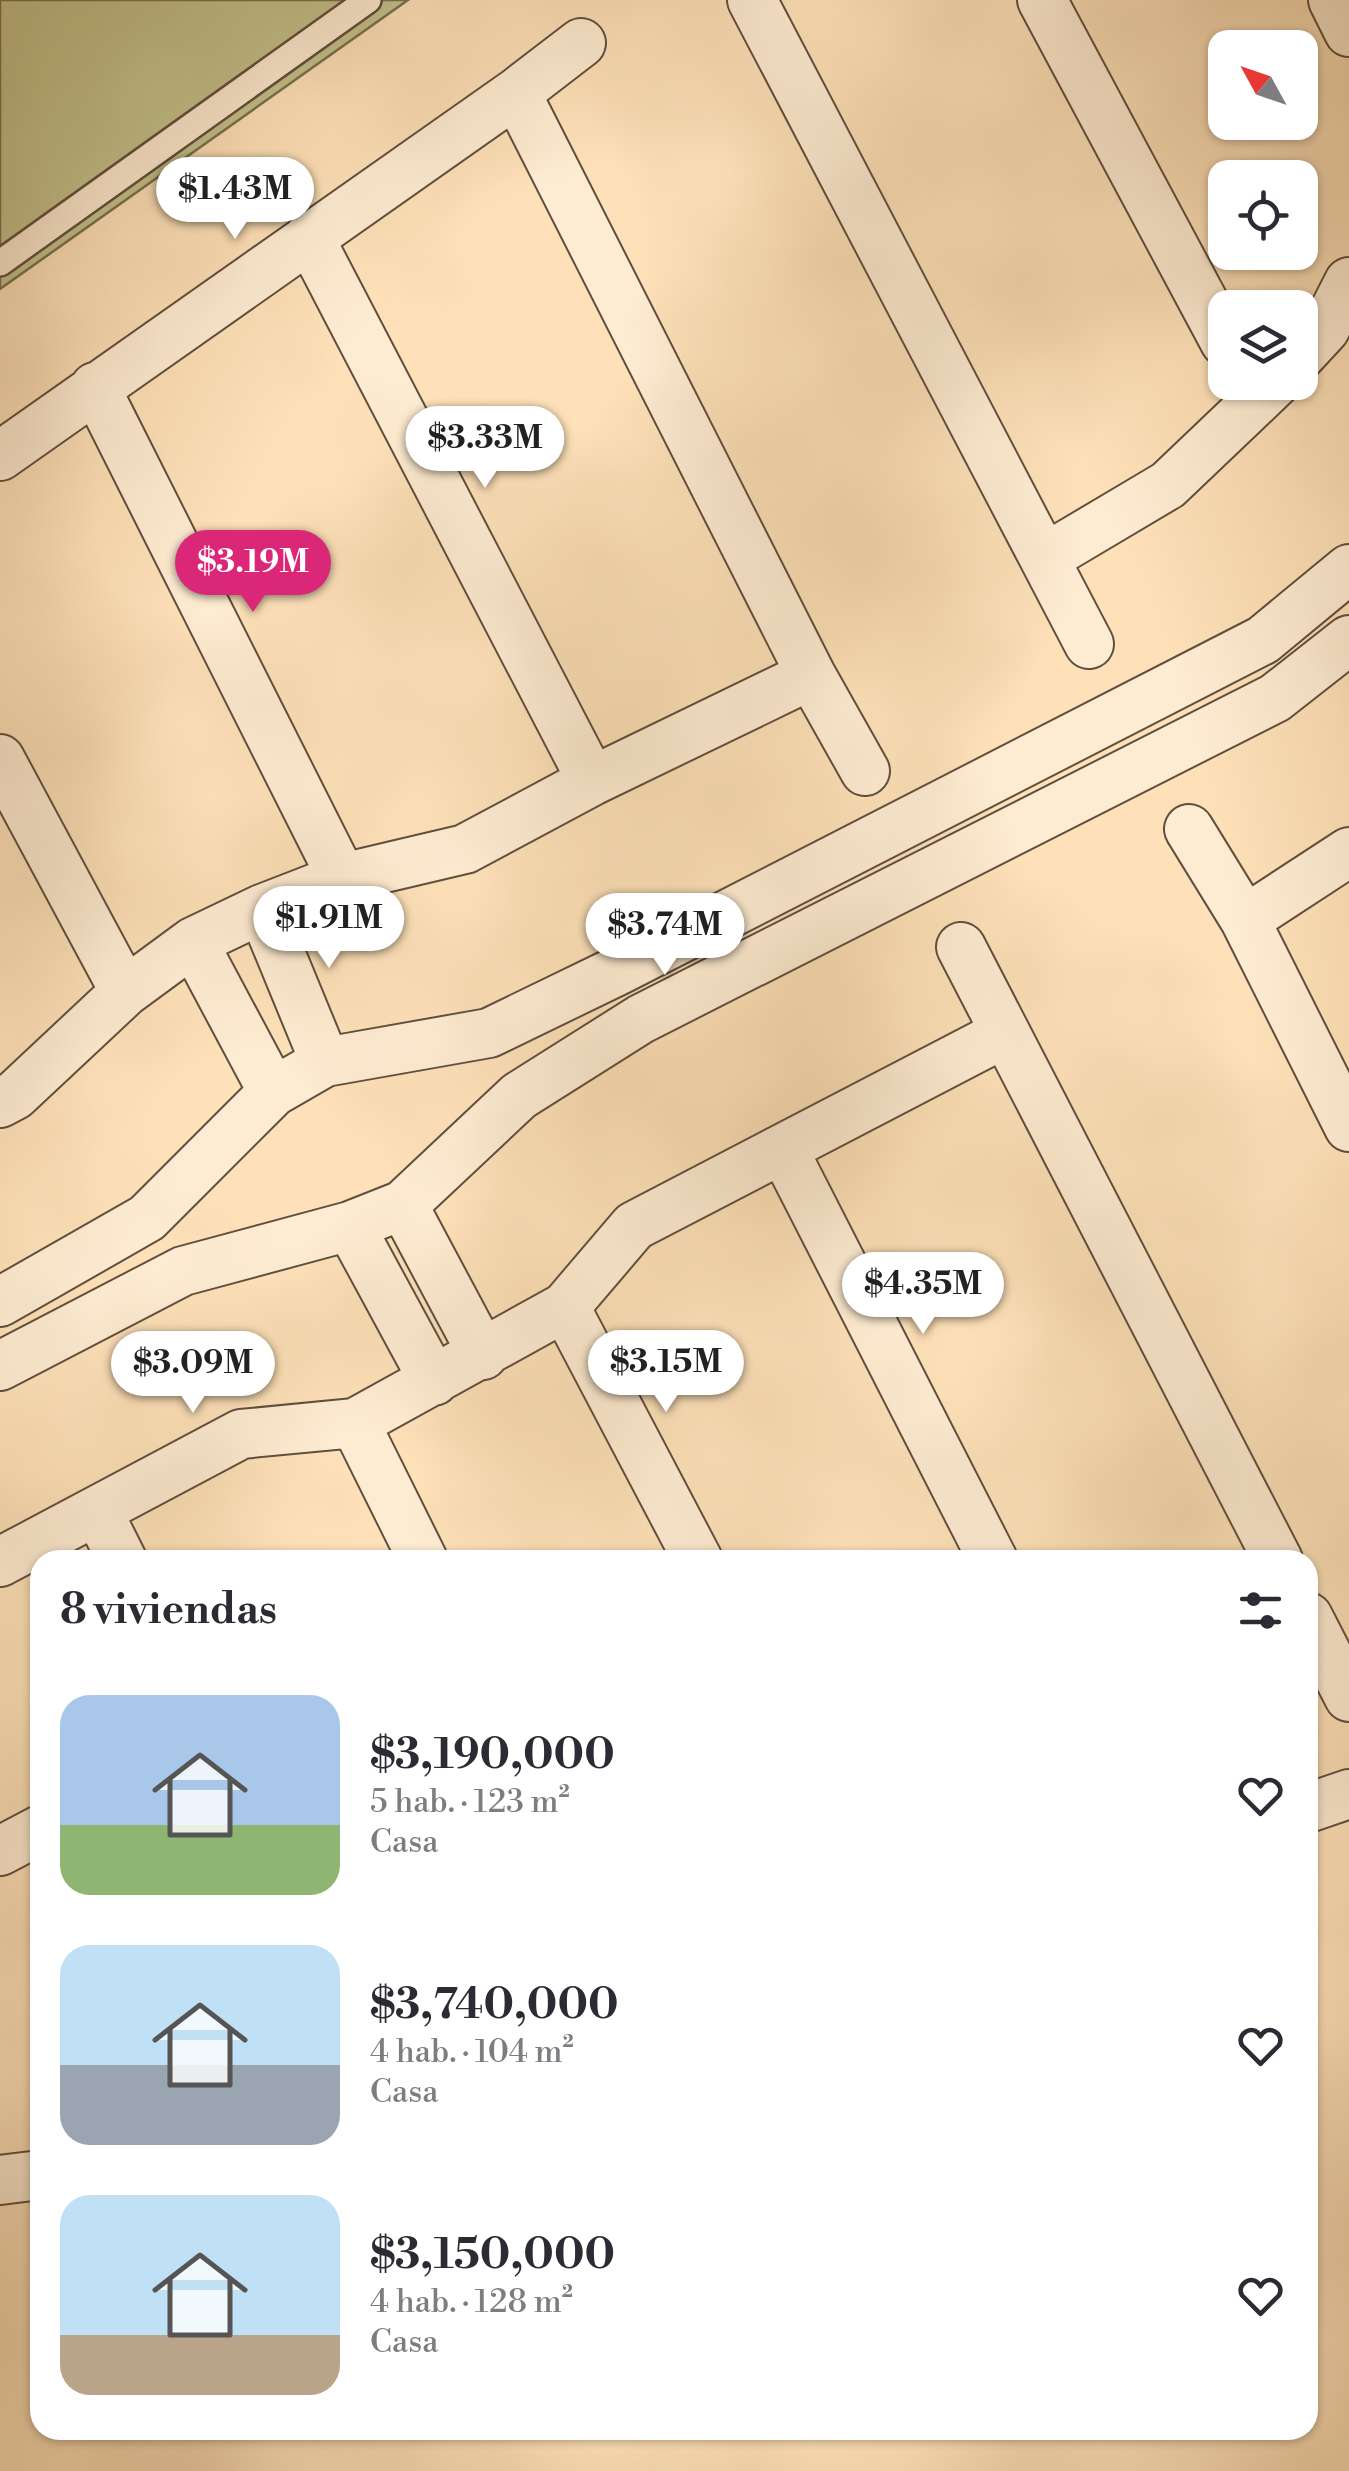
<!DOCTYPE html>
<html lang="es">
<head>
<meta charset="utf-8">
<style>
  body { margin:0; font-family:"Libre Bodoni",serif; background:#f2f2f3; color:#2b2b33; height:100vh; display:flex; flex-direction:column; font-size:38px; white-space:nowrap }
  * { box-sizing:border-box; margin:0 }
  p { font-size:32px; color:#7c7c81 }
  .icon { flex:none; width:55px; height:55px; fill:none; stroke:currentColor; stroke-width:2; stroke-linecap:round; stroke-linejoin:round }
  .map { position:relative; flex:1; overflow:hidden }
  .sheet { position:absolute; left:30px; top:1550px; width:1288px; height:890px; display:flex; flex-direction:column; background:#fff; border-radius:30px; box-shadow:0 2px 8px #0004 }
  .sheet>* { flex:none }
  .needle { width:65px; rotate:310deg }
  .controls { position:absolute; left:1208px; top:30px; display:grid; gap:20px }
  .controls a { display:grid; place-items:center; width:110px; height:110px; border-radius:20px; background:#fff; box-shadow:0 2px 8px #0004; font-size:50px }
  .price { position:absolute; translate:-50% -85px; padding:0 22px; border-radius:35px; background:#fff; color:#222; font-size:32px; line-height:65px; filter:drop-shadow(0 2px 5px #0008) }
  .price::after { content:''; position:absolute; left:50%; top:60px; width:30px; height:22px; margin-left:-15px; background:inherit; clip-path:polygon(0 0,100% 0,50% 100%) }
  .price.on { background:#db2777; color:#fff }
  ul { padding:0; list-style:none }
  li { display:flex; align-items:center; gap:30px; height:250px; padding:0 30px }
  li span { display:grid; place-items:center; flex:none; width:280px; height:200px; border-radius:30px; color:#555 }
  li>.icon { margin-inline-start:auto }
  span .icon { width:120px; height:120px; fill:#fffc; stroke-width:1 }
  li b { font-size:42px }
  h2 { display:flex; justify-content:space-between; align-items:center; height:120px; padding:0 30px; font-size:42px }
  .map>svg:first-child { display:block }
  .green { fill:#c3c28d; stroke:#777051; stroke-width:2.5 }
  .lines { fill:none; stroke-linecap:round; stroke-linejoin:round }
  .service-casing { stroke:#604f3e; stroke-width:30 }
  .minor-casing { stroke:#604f3e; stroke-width:52 }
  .service { stroke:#feecd2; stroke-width:25 }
  .minor { stroke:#feecd2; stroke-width:48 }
</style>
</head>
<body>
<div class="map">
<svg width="1349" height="2471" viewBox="0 0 1349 2471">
  <rect width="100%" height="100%" fill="#fee1b9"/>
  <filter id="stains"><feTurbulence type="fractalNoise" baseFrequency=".002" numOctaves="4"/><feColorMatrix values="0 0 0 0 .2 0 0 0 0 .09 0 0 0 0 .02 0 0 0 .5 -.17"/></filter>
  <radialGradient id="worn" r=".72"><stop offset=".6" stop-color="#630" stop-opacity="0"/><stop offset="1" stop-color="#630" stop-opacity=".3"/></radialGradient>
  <path class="green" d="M0 0H408L0 289Z"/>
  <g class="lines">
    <defs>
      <path id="service" d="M0 263 368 0"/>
      <path id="minor" d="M752 0 1089 644
        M1042 0 1225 342
        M1333 0 1349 32
        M516 93 811 675 865 771
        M309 237 592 781
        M1300 356 1325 329 1349 282
        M95 387 342 878
        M0 456 516 93 581 43
        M1045 558 1168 485 1276 382
        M0 759 125 992
        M1189 829 1245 920 1349 1127
        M262 909 325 1062
        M1245 920 1349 852
        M193 942 273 1092
        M961 947 1278 1560
        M0 1103 15 1095 125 992 193 942 262 909 342 878 465 849 592 781 811 675
        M783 1149 993 1560
        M403 1205 483 1355
        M350 1226 434 1381
        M0 1302 147 1218 273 1092 325 1062 489 1033 619 970 1263 640 1349 569
        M565 1307 698 1560
        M0 1366 183 1271 350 1226 403 1205 519 1096 641 1019 1275 698 1349 640
        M355 1423 423 1560
        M98 1512 122 1560
        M0 1562 241 1434 355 1423 565 1307 634 1226 1005 1033
        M1308 1617 1349 1697
        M1308 1808 1349 1794
        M0 1851 40 1830
        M0 2180 40 2175"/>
    </defs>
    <use href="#service" class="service-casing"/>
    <use href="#minor" class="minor-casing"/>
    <use href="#service" class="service"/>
    <use href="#minor" class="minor"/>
  </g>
  <rect width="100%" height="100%" filter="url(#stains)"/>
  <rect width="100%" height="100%" fill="url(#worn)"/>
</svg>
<div class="controls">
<a><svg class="needle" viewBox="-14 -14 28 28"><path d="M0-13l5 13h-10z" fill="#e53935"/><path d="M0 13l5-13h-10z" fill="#7c7c81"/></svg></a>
<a><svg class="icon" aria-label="locate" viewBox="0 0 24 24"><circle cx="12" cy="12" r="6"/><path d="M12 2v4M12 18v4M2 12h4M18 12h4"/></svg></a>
<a><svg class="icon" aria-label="layers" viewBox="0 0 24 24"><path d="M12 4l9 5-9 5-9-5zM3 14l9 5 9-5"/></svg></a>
</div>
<b class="price" style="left:235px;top:242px">$1.43M</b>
<b class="price" style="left:485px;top:491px">$3.33M</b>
<b class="price on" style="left:253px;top:615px">$3.19M</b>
<b class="price" style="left:329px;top:971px">$1.91M</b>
<b class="price" style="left:665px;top:978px">$3.74M</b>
<b class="price" style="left:923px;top:1337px">$4.35M</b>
<b class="price" style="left:666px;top:1415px">$3.15M</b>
<b class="price" style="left:193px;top:1416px">$3.09M</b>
<section class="sheet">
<h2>8 viviendas<svg class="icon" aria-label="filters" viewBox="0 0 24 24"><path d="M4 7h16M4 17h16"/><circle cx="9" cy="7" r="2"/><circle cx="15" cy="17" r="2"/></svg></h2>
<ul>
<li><span style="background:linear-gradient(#a9c7e8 65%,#8fb573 0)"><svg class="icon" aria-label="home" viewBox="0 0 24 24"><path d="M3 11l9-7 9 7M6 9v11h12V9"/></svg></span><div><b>$3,190,000</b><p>5 hab. · 123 m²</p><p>Casa</p></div><svg class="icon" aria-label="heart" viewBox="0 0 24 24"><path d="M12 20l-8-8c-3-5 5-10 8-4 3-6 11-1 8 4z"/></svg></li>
<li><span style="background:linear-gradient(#bfe0f5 60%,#9aa5b1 0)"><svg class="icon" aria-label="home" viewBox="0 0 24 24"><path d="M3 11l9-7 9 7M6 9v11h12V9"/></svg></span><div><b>$3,740,000</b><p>4 hab. · 104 m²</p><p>Casa</p></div><svg class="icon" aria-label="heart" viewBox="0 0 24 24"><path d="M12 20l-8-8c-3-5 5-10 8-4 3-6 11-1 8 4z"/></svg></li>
<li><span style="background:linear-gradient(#bfe0f5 70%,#b9a48a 0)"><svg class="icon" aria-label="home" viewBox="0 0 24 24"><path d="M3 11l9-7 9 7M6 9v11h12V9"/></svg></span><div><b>$3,150,000</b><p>4 hab. · 128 m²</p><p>Casa</p></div><svg class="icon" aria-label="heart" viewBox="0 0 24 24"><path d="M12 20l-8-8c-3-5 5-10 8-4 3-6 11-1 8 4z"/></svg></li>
</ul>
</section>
</div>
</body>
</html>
